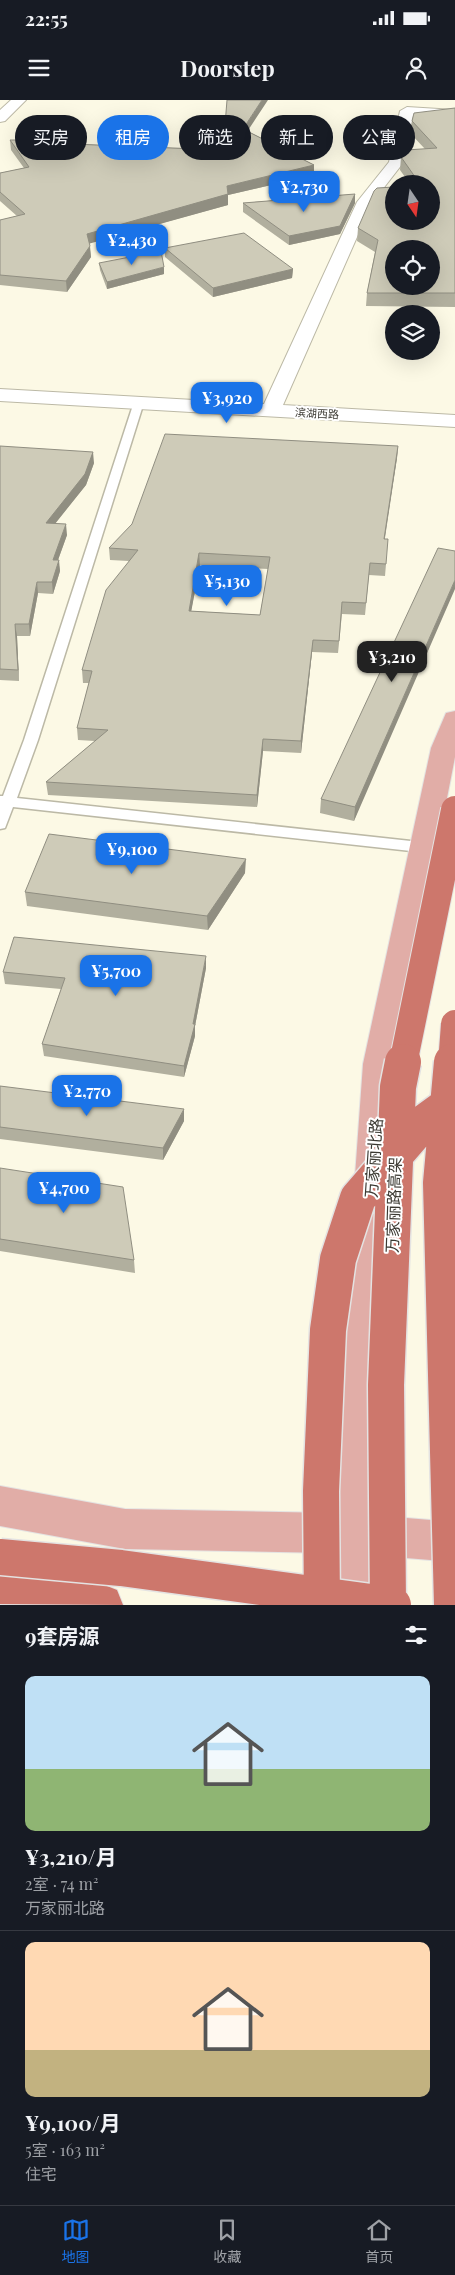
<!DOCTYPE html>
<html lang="zh">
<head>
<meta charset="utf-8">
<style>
  body { margin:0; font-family:"Playfair Display","Noto Sans SC",serif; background:#20242c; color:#f1f3f6; height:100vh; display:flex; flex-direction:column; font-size:19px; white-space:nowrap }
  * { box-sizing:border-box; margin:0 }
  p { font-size:16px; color:#9ea1a6 }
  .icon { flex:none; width:28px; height:28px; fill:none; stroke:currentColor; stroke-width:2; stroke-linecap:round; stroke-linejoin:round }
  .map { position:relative; height:1505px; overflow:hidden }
  .details { display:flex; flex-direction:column; background:#171b24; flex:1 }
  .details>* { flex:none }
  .hud { position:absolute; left:15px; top:15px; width:425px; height:45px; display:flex; gap:10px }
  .needle { width:32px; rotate:167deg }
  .fabs { position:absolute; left:385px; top:75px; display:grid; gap:10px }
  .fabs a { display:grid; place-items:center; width:55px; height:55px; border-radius:50%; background:#171b24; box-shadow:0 5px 20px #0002; font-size:25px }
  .price { position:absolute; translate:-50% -42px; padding:0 11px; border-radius:10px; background:#1a73e8; color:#fff; font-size:16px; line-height:32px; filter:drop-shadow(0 1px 2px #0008) }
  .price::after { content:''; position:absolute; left:50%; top:30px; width:15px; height:11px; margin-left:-8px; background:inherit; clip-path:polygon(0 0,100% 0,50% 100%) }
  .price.active { background:#222; color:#fff }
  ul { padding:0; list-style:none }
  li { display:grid; align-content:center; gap:10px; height:265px; padding:0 25px }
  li+li { border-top:1px solid #363941 }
  li span { display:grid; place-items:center; height:155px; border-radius:10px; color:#555 }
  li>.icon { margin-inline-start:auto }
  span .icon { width:90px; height:90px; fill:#fffc; stroke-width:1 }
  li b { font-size:21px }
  h2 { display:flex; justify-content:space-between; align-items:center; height:60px; padding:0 25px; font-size:21px }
  .chip { padding:0 18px; border-radius:22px; background:#171b24; box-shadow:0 5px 20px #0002; font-size:18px; line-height:45px }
  .chip.active { background:#1a73e8; color:#fff }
  .status { display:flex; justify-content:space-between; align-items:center; height:35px; padding:0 25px; background:#171b24; direction:ltr }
  .status svg { height:14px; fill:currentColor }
  header { display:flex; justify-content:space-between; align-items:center; height:65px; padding:0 25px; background:#171b24; font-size:22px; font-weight:700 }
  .tabs { display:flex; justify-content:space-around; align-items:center; height:70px; border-top:1px solid #363941; background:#171b24; font-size:14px; color:#9ea1a6 }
  .tabs a { display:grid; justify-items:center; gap:2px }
  .tabs .active { color:#1a73e8 }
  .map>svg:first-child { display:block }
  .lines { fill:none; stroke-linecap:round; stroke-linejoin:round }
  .lane-casing { stroke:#bcb9a6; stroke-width:3 }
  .street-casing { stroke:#bcb9a6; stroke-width:2 }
  .primary-casing { stroke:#e4e3e2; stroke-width:2 }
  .highway-casing { stroke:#e4e3e2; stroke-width:2 }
  .lane { fill:#fff; fill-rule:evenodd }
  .street { fill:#fff; fill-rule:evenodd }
  .primary { fill:#e1ada7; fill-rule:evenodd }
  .highway { fill:#cd776c; fill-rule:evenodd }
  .highway-bridge-far1-casing { stroke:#e4e3e2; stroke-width:30; stroke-linecap:butt }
  .highway-bridge-casing { stroke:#e4e3e2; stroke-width:39; stroke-linecap:butt }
  .highway-bridge-far1 { stroke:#cd776c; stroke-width:28 }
  .highway-bridge { stroke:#cd776c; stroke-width:36 }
  .wall { fill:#b1af9e; fill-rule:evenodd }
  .shaded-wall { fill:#908e81 }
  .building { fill:#cecbb8; stroke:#908e81; fill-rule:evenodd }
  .labels { text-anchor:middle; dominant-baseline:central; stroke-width:4; stroke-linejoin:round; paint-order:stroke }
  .far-street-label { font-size:11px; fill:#3b3932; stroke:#fff }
  .near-street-label { font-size:16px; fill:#3b3932; stroke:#fff }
</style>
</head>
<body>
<div class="status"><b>22:55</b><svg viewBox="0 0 49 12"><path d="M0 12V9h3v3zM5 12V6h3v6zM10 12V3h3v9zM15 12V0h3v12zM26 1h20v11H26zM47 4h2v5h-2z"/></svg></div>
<header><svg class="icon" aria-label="menu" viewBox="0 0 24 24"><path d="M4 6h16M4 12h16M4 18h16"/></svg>Doorstep<svg class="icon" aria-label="person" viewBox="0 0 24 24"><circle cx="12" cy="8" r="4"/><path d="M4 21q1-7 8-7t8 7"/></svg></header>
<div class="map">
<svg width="455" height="1505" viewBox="0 0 455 1505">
  <rect width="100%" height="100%" fill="#fcf9e5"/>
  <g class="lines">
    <defs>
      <path id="lane" d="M139 299 144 302 38 640 17 698 420 742 425 743 427 747 425 751 420 752 13 707 5 728 0 729V696H3L24 640 134 302Z"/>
      <path id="street" d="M11 0H26L5 21 0 22V10Z
        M407 7 455 10V18L413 16 403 63 372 103 283 305 455 315V327L0 301V289L264 304 357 102 389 62 400 11Z"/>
      <path id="primary" d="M455 611V657L395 964 370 1415 455 1422V1462L369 1455 370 1505H328L329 1453 125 1449 0 1426V1386L125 1409 331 1413 363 964 431 648 446 613Z"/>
      <path id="highway" d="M0 1464 102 1484 117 1490 123 1505 0 1504Z"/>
    </defs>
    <use href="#lane" class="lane-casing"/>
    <use href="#street" class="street-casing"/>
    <use href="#primary" class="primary-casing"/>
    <use href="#highway" class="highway-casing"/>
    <use href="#lane" class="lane"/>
    <use href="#street" class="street"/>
    <use href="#primary" class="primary"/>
    <use href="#highway" class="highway"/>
    <defs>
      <path id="highway-bridge-far1" d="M403 964 455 710
        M452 964 455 924"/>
      <path id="highway-bridge" d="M452 962 441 1083 452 1505
        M0 1457 121 1468 393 1505
        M322 1505 321 1391 328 1230 338 1159 358 1098 422 1024 455 1000
        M388 1505 386 1285 398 987 403 962"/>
    </defs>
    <use href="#highway-bridge-far1" class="highway-bridge-far1-casing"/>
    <use href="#highway-bridge" class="highway-bridge-casing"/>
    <use href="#highway-bridge-far1" class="highway-bridge-far1"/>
    <use href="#highway-bridge" class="highway-bridge"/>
  </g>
  <path class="wall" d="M455 8V207L366 206 367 193 375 152 357 141 358 128 431 121V84H410L400 70 401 57 425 49 411 34 412 21Z
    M247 31 314 65V75L228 95V105L89 143 91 157 67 192 0 185V120L17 116 0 101V73L24 68 11 50 10 40 72 44 223 50Z
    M355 94V103L340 134 289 145 243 112V103Z
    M165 148 293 169 292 178 213 197 165 157Z
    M99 163 164 174 107 189 100 170Z
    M0 346 94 363 86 385 55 423 67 435 58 460 60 471 53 494 38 493 30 536H17L19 581 0 580Z
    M398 346 397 358 384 439 386 464 385 476 369 475 365 515 342 514 338 553 312 552 301 653 263 651 257 707 48 695 46 682 95 641 78 640 77 628 89 583H83L82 570 129 461 110 460 109 448ZM200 465 268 469 260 515 191 511Z
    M455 451 354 721 320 713 321 699Z
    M245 773 208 830 27 806 25 792Z
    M206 868 195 926V936L184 977 44 956 42 944 61 889 5 884 3 872Z
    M0 986 184 1021 163 1060 0 1039Z
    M0 1068 134 1160 135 1173 0 1151Z"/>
  <path class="shaded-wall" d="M262 0H268L243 38V29Z
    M314 65V75L228 95V105L88 144 87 134 227 86Z
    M355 94V103L340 134 289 145V136Z
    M90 146 91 157 67 192 66 181Z
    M164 167V174L107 189V182Z
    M293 169 292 178 213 197V188Z
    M398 346 397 358 383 451 384 439Z
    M93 352 94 363 86 385 47 434 46 423Z
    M66 424 67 435 54 471 53 460Z
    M199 453 200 465 189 523V511Z
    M59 460 60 471 53 494 52 482Z
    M455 480V489L354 721 355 707Z
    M37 482 38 493 30 536 29 524Z
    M15 524 17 536 19 581 18 570Z
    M313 540 312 552 301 653V641Z
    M263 639V651L257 707V695Z
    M246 759 245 773 208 830 207 816Z
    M206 856V868L195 926V936L184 977V966L193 924Z
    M184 1009V1021L163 1060V1048Z"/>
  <path class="building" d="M227 0H262L243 29 314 65 227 86 228 94 87 134 90 146 66 181 0 175V120L25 114 0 92V73L29 67 10 40H46L72 44 223 50Z
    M455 8V193H367L378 140 358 128 374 91 377 88 394 87V121H431V84H420L401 57 406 50 437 48 412 21 414 13ZM394 149H431V186H394Z
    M355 94 340 126 289 136 243 103Z
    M244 133 293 169 213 188 165 148Z
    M161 151 164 167 107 182 99 163Z
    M165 334 398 346 384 439H388L386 464 370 463 366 503 342 502 339 541 313 540 301 641 263 639 257 695 46 682 108 630 77 628 92 571 82 570 106 490 138 450 109 448 132 424ZM199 453 270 457 260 515 189 511Z
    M0 346 93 352 85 374 46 423 66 424 53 460H59L52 482H37L29 524H15L18 570 0 569Z
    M438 448 455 451V480L355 707 321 699Z
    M49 734 246 759 207 816 25 792Z
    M14 837 206 856 193 924H195L184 966 42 944 65 878 3 872Z
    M0 986 184 1009 163 1048 0 1027Z
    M0 1068 123 1087 134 1160 0 1139Z"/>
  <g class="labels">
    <g class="far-street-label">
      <text transform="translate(317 313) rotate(3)">滨湖西路</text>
    </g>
    <g class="near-street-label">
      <text transform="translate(373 1058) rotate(-86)">万家丽北路</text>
      <text transform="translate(393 1105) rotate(-88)">万家丽路高架</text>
    </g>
  </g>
</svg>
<div class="fabs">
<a><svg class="needle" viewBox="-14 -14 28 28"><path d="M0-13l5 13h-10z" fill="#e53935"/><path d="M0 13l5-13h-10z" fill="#9ea1a6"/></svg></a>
<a><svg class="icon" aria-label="locate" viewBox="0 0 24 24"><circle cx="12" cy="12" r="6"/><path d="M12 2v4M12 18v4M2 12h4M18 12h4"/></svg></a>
<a><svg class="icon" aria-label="layers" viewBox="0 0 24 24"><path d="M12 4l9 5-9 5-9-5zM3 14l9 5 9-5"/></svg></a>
</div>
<b class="price" style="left:304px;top:113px">¥2,730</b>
<b class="price" style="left:132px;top:166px">¥2,430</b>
<b class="price" style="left:227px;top:324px">¥3,920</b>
<b class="price" style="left:227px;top:507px">¥5,130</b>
<b class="price active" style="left:392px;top:583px">¥3,210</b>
<b class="price" style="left:132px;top:775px">¥9,100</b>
<b class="price" style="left:116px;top:897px">¥5,700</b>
<b class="price" style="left:87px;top:1017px">¥2,770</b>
<b class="price" style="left:64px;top:1114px">¥4,700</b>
<div class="hud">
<a class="chip">买房</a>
<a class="chip active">租房</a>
<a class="chip">筛选</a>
<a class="chip">新上</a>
<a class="chip">公寓</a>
</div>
</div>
<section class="details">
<h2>9套房源<svg class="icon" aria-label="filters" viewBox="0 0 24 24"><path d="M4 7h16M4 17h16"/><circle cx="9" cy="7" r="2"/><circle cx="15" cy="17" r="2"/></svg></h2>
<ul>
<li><span style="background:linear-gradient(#bfe0f5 60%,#8fb573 0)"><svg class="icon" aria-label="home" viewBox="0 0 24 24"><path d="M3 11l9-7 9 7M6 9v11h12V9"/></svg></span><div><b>¥3,210/月</b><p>2室 · 74 m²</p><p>万家丽北路</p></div></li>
<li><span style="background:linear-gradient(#ffd9b3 70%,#c2b280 0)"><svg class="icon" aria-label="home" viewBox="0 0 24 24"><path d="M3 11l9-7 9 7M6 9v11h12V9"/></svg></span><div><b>¥9,100/月</b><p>5室 · 163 m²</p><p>住宅</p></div></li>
</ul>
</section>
<nav class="tabs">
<a class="active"><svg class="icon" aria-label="map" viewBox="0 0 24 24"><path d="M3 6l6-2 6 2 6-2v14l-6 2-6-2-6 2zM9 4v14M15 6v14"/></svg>地图</a>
<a><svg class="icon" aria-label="saved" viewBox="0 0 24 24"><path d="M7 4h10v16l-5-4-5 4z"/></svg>收藏</a>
<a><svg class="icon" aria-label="home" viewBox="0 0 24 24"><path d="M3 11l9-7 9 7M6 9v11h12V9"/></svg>首页</a>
</nav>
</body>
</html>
